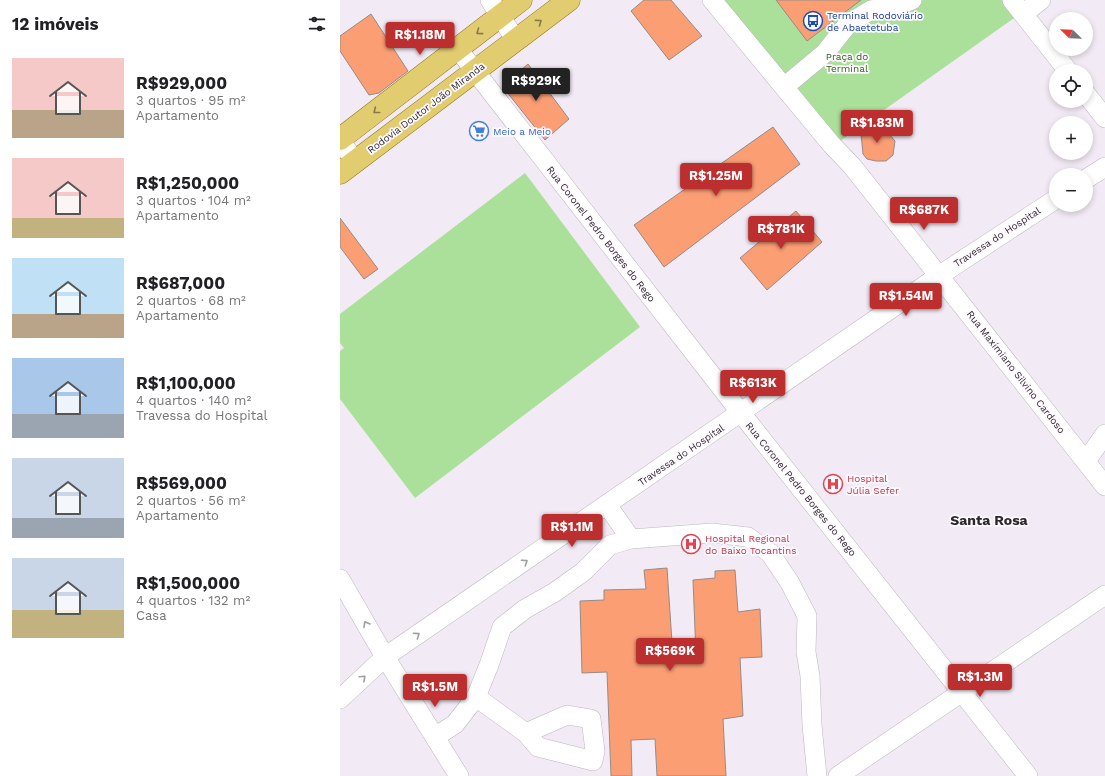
<!DOCTYPE html>
<html lang="pt">
<head>
<meta charset="utf-8">
<style>
  body { margin:0; font-family:"Work Sans",sans-serif; background:#f6f6f6; color:#202124; height:100vh; display:flex; flex-direction:column; font-size:15px; white-space:nowrap }
  * { box-sizing:border-box; margin:0 }
  p { font-size:13px; color:#757577 }
  .icon { flex:none; width:22px; height:22px; fill:none; stroke:currentColor; stroke-width:2; stroke-linecap:round; stroke-linejoin:round }
  .map { position:relative; flex:1; overflow:hidden }
  .details { display:flex; flex-direction:column; background:#fff; width:340px }
  .details>* { flex:none }
  .needle { width:26px; rotate:293deg }
  .tools { position:absolute; left:709px; top:12px; display:grid; gap:8px }
  .tools a { display:grid; place-items:center; width:44px; height:44px; border-radius:50%; background:#fff; box-shadow:0 2px 6px #0003; font-size:20px }
  .price { position:absolute; translate:-50% -34px; padding:0 9px; border-radius:4px; background:#bd2e2f; color:#fff; font-size:13px; line-height:26px; filter:drop-shadow(0 1px 2px #0008) }
  .price::after { content:''; position:absolute; left:50%; top:24px; width:12px; height:9px; margin-left:-6px; background:inherit; clip-path:polygon(0 0,100% 0,50% 100%) }
  .price.on { background:#222; color:#fff }
  ul { padding:0; list-style:none }
  li { display:flex; align-items:center; gap:12px; height:100px; padding:0 12px }
  li span { display:grid; place-items:center; flex:none; width:112px; height:80px; border-radius:0px; color:#555 }
  li>.icon { margin-inline-start:auto }
  span .icon { width:48px; height:48px; fill:#fffc; stroke-width:1 }
  li b { font-size:17px }
  h2 { display:flex; justify-content:space-between; align-items:center; height:48px; padding:0 12px; font-size:17px }
  main { display:flex; flex:1; min-height:0 }
  .map>svg:first-child { display:block }
  .green { fill:#abe09b }
  .building { fill:#fb9e74; stroke:#978b86 }
  .lines { fill:none; stroke-linecap:round; stroke-linejoin:round }
  .minor-casing { stroke:#beb6c0; stroke-width:20 }
  .major-casing { stroke:#967d1b; stroke-width:23 }
  .minor { stroke:#fff; stroke-width:19 }
  .major { stroke:#e2cc70; stroke-width:22 }
  .oneway { stroke:#877a4e }
  .oneway2 { stroke:#a09fa0 }
  .labels { text-anchor:middle; dominant-baseline:central; stroke-width:3.5; stroke-linejoin:round; paint-order:stroke }
  .transit-label { font-size:10px; fill:#164399; stroke:#fef8ff; text-anchor:start }
  .park-label { font-size:10px; fill:#2f6719; stroke:#fef8ff }
  .street-label { font-size:10px; fill:#2c292d; stroke:#fef8ff }
  .shop-label { font-size:10px; fill:#366cbe; stroke:#fef8ff; text-anchor:start }
  .health-label { font-size:10px; fill:#be3a42; stroke:#fef8ff; text-anchor:start }
  .district-label { font-size:14px; font-weight:bold; fill:#2c292d; stroke:#fef8ff }
</style>
</head>
<body>
<main>
<section class="details">
<h2>12 imóveis<svg class="icon" aria-label="filters" viewBox="0 0 24 24"><path d="M4 7h16M4 17h16"/><circle cx="9" cy="7" r="2"/><circle cx="15" cy="17" r="2"/></svg></h2>
<ul>
<li><span style="background:linear-gradient(#f6c9c9 65%,#b9a48a 0)"><svg class="icon" aria-label="home" viewBox="0 0 24 24"><path d="M3 11l9-7 9 7M6 9v11h12V9"/></svg></span><div><b>R$929,000</b><p>3 quartos · 95 m²</p><p>Apartamento</p></div></li>
<li><span style="background:linear-gradient(#f6c9c9 75%,#c2b280 0)"><svg class="icon" aria-label="home" viewBox="0 0 24 24"><path d="M3 11l9-7 9 7M6 9v11h12V9"/></svg></span><div><b>R$1,250,000</b><p>3 quartos · 104 m²</p><p>Apartamento</p></div></li>
<li><span style="background:linear-gradient(#bfe0f5 70%,#b9a48a 0)"><svg class="icon" aria-label="home" viewBox="0 0 24 24"><path d="M3 11l9-7 9 7M6 9v11h12V9"/></svg></span><div><b>R$687,000</b><p>2 quartos · 68 m²</p><p>Apartamento</p></div></li>
<li><span style="background:linear-gradient(#a9c7e8 70%,#9aa5b1 0)"><svg class="icon" aria-label="home" viewBox="0 0 24 24"><path d="M3 11l9-7 9 7M6 9v11h12V9"/></svg></span><div><b>R$1,100,000</b><p>4 quartos · 140 m²</p><p>Travessa do Hospital</p></div></li>
<li><span style="background:linear-gradient(#c9d6e8 75%,#9aa5b1 0)"><svg class="icon" aria-label="home" viewBox="0 0 24 24"><path d="M3 11l9-7 9 7M6 9v11h12V9"/></svg></span><div><b>R$569,000</b><p>2 quartos · 56 m²</p><p>Apartamento</p></div></li>
<li><span style="background:linear-gradient(#c9d6e8 65%,#c2b280 0)"><svg class="icon" aria-label="home" viewBox="0 0 24 24"><path d="M3 11l9-7 9 7M6 9v11h12V9"/></svg></span><div><b>R$1,500,000</b><p>4 quartos · 132 m²</p><p>Casa</p></div></li>
</ul>
</section>
<div class="map">
<svg width="765" height="776" viewBox="0 0 765 776">
  <rect width="100%" height="100%" fill="#f2eaf4"/>
  <path class="green" d="M374 0H675L684 11 496 144Z
    M185 173 300 327 75 498 0 399V351L4 348 0 343V314Z"/>
  <path class="building" d="M304 0H331L362 36 329 60 291 11Z
    M436 0H521L467 41Z
    M31 14 68 71 39 93 29 95 0 51V36Z
    M188 64 229 119 205 140 162 86Z
    M530 126 543 127 555 141 553 155 546 161H536L527 159 523 154 521 134Z
    M433 127 460 164 324 267 294 225Z
    M456 211 482 242 427 290 400 258Z
    M0 218 38 269 24 279 0 247Z
    M327 568 333 657 356 655 353 580 375 578V571L395 570 398 612 420 609 422 657 400 658 403 716 383 719 386 776H317L315 739 291 740 292 776H271L267 672 242 673 240 601 264 600V590L306 589 304 570Z"/>
  <g class="lines">
    <defs>
      <path id="minor" d="M150 0 175 39
        M372 0 491 144 512 166 765 486
        M672 0 728 71
        M683 14 701 0
        M117 48 401 413 688 776
        M444 87 485 53 508 24 531 10 557 6 572 0
        M746 94 765 118
        M0 140 15 161
        M746 179 765 167
        M746 461 765 434
        M291 539 372 533 408 537 430 553 450 583 467 616 466 652 470 676 472 725 477 776
        M0 579 45 657 119 776
        M136 697 149 665 162 627 185 609 215 592 243 572 270 545 291 539 267 505
        M0 699 45 657 600 275 716 199
        M95 737 115 724 136 697 186 733 227 715 251 719 255 751 253 761 198 747 186 733
        M498 776 765 595"/>
      <path id="major" d="M0 139 181 0
        M0 173 229 0"/>
    </defs>
    <use href="#minor" class="minor-casing"/>
    <use href="#major" class="major-casing"/>
    <use href="#minor" class="minor"/>
    <use href="#major" class="major"/>
  </g>
  <defs><path id="oneway-chevron" d="M-2-3.5L2.5 0L-2 3.5" fill="none" stroke-width="1.6" stroke-linecap="round" stroke-linejoin="round"/></defs>
  <g class="oneway">
    <use href="#oneway-chevron" transform="translate(199 22) rotate(-36)"/>
    <use href="#oneway-chevron" transform="translate(139 32) rotate(144)"/>
    <use href="#oneway-chevron" transform="translate(36 111) rotate(142)"/>
  </g>
  <g class="oneway2">
    <use href="#oneway-chevron" transform="translate(185 562) rotate(-34)"/>
    <use href="#oneway-chevron" transform="translate(26 624) rotate(-120)"/>
    <use href="#oneway-chevron" transform="translate(77 635) rotate(-34)"/>
    <use href="#oneway-chevron" transform="translate(23 678) rotate(-43)"/>
  </g>
  <defs>
    <symbol id="bus-ring" viewBox="-11 -11 22 22"><circle r="9.5" fill="#fef8ff" stroke="#1a4fb4" stroke-width="1.5"/><path d="M-5-6H5V4H4V6H2V4H-2V6H-4V4H-5ZM-3.5-4V0h7V-4ZM-3.5 1.2v1.5H-2V1.2ZM2 1.2v1.5H3.5V1.2Z" fill="#1a4fb4"/></symbol>
    <symbol id="supermarket-ring" viewBox="-11 -11 22 22"><circle r="9.5" fill="#fef8ff" stroke="#3f7fe0" stroke-width="1.5"/><path d="M-6-5.5h2.5l.6 2H6L4.5 2H-2.5L-4.4-4H-6ZM-1.5 3.2a1.3 1.3 0 1 0 .1 0ZM3 3.2a1.3 1.3 0 1 0 .1 0Z" fill="#3f7fe0"/></symbol>
    <symbol id="hospital-ring" viewBox="-11 -11 22 22"><circle r="9.5" fill="#fef8ff" stroke="#e0444e" stroke-width="1.5"/><path d="M-5-5h3v3.5h4V-5h3V5h-3V1.5h-4V5h-3Z" fill="#e0444e"/></symbol>
  </defs>
  <g fill-rule="evenodd">
    <use href="#bus-ring" x="462" y="10" width="22" height="22"/>
    <use href="#supermarket-ring" x="128" y="120" width="22" height="22"/>
    <use href="#hospital-ring" x="482" y="473" width="22" height="22"/>
    <use href="#hospital-ring" x="340" y="533" width="22" height="22"/>
  </g>
  <g class="labels">
    <g class="transit-label">
      <text x="487" y="15">Terminal Rodoviário<tspan x="487" dy="12">de Abaetetuba</tspan></text>
    </g>
    <g class="park-label">
      <text x="507" y="56">Praça do<tspan x="507" dy="12">Terminal</tspan></text>
    </g>
    <g class="street-label">
      <text transform="translate(86 108) rotate(-37)">Rodovia Doutor João Miranda</text>
      <text transform="translate(261 234) rotate(52)">Rua Coronel Pedro Borges do Rego</text>
      <text transform="translate(657 237) rotate(-33)">Travessa do Hospital</text>
      <text transform="translate(676 372) rotate(52)">Rua Maxímiano Silvino Cardoso</text>
      <text transform="translate(341 455) rotate(-34)">Travessa do Hospital</text>
      <text transform="translate(461 489) rotate(51)">Rua Coronel Pedro Borges do Rego</text>
    </g>
    <g class="shop-label">
      <text x="153" y="131">Meio a Meio</text>
    </g>
    <g class="health-label">
      <text x="507" y="478">Hospital<tspan x="507" dy="12">Júlia Sefer</tspan></text>
      <text x="365" y="538">Hospital Regional<tspan x="365" dy="12">do Baixo Tocantins</tspan></text>
    </g>
    <g class="district-label">
      <text x="649" y="520">Santa Rosa</text>
    </g>
  </g>
</svg>
<div class="tools">
<a><svg class="needle" viewBox="-14 -14 28 28"><path d="M0-13l5 13h-10z" fill="#e53935"/><path d="M0 13l5-13h-10z" fill="#757577"/></svg></a>
<a><svg class="icon" aria-label="locate" viewBox="0 0 24 24"><circle cx="12" cy="12" r="6"/><path d="M12 2v4M12 18v4M2 12h4M18 12h4"/></svg></a>
<a>+</a>
<a>−</a>
</div>
<b class="price" style="left:80px;top:56px">R$1.18M</b>
<b class="price on" style="left:196px;top:102px">R$929K</b>
<b class="price" style="left:537px;top:144px">R$1.83M</b>
<b class="price" style="left:376px;top:197px">R$1.25M</b>
<b class="price" style="left:584px;top:231px">R$687K</b>
<b class="price" style="left:441px;top:250px">R$781K</b>
<b class="price" style="left:566px;top:317px">R$1.54M</b>
<b class="price" style="left:413px;top:404px">R$613K</b>
<b class="price" style="left:232px;top:548px">R$1.1M</b>
<b class="price" style="left:330px;top:672px">R$569K</b>
<b class="price" style="left:640px;top:698px">R$1.3M</b>
<b class="price" style="left:95px;top:708px">R$1.5M</b>
</div>
</main>
</body>
</html>
